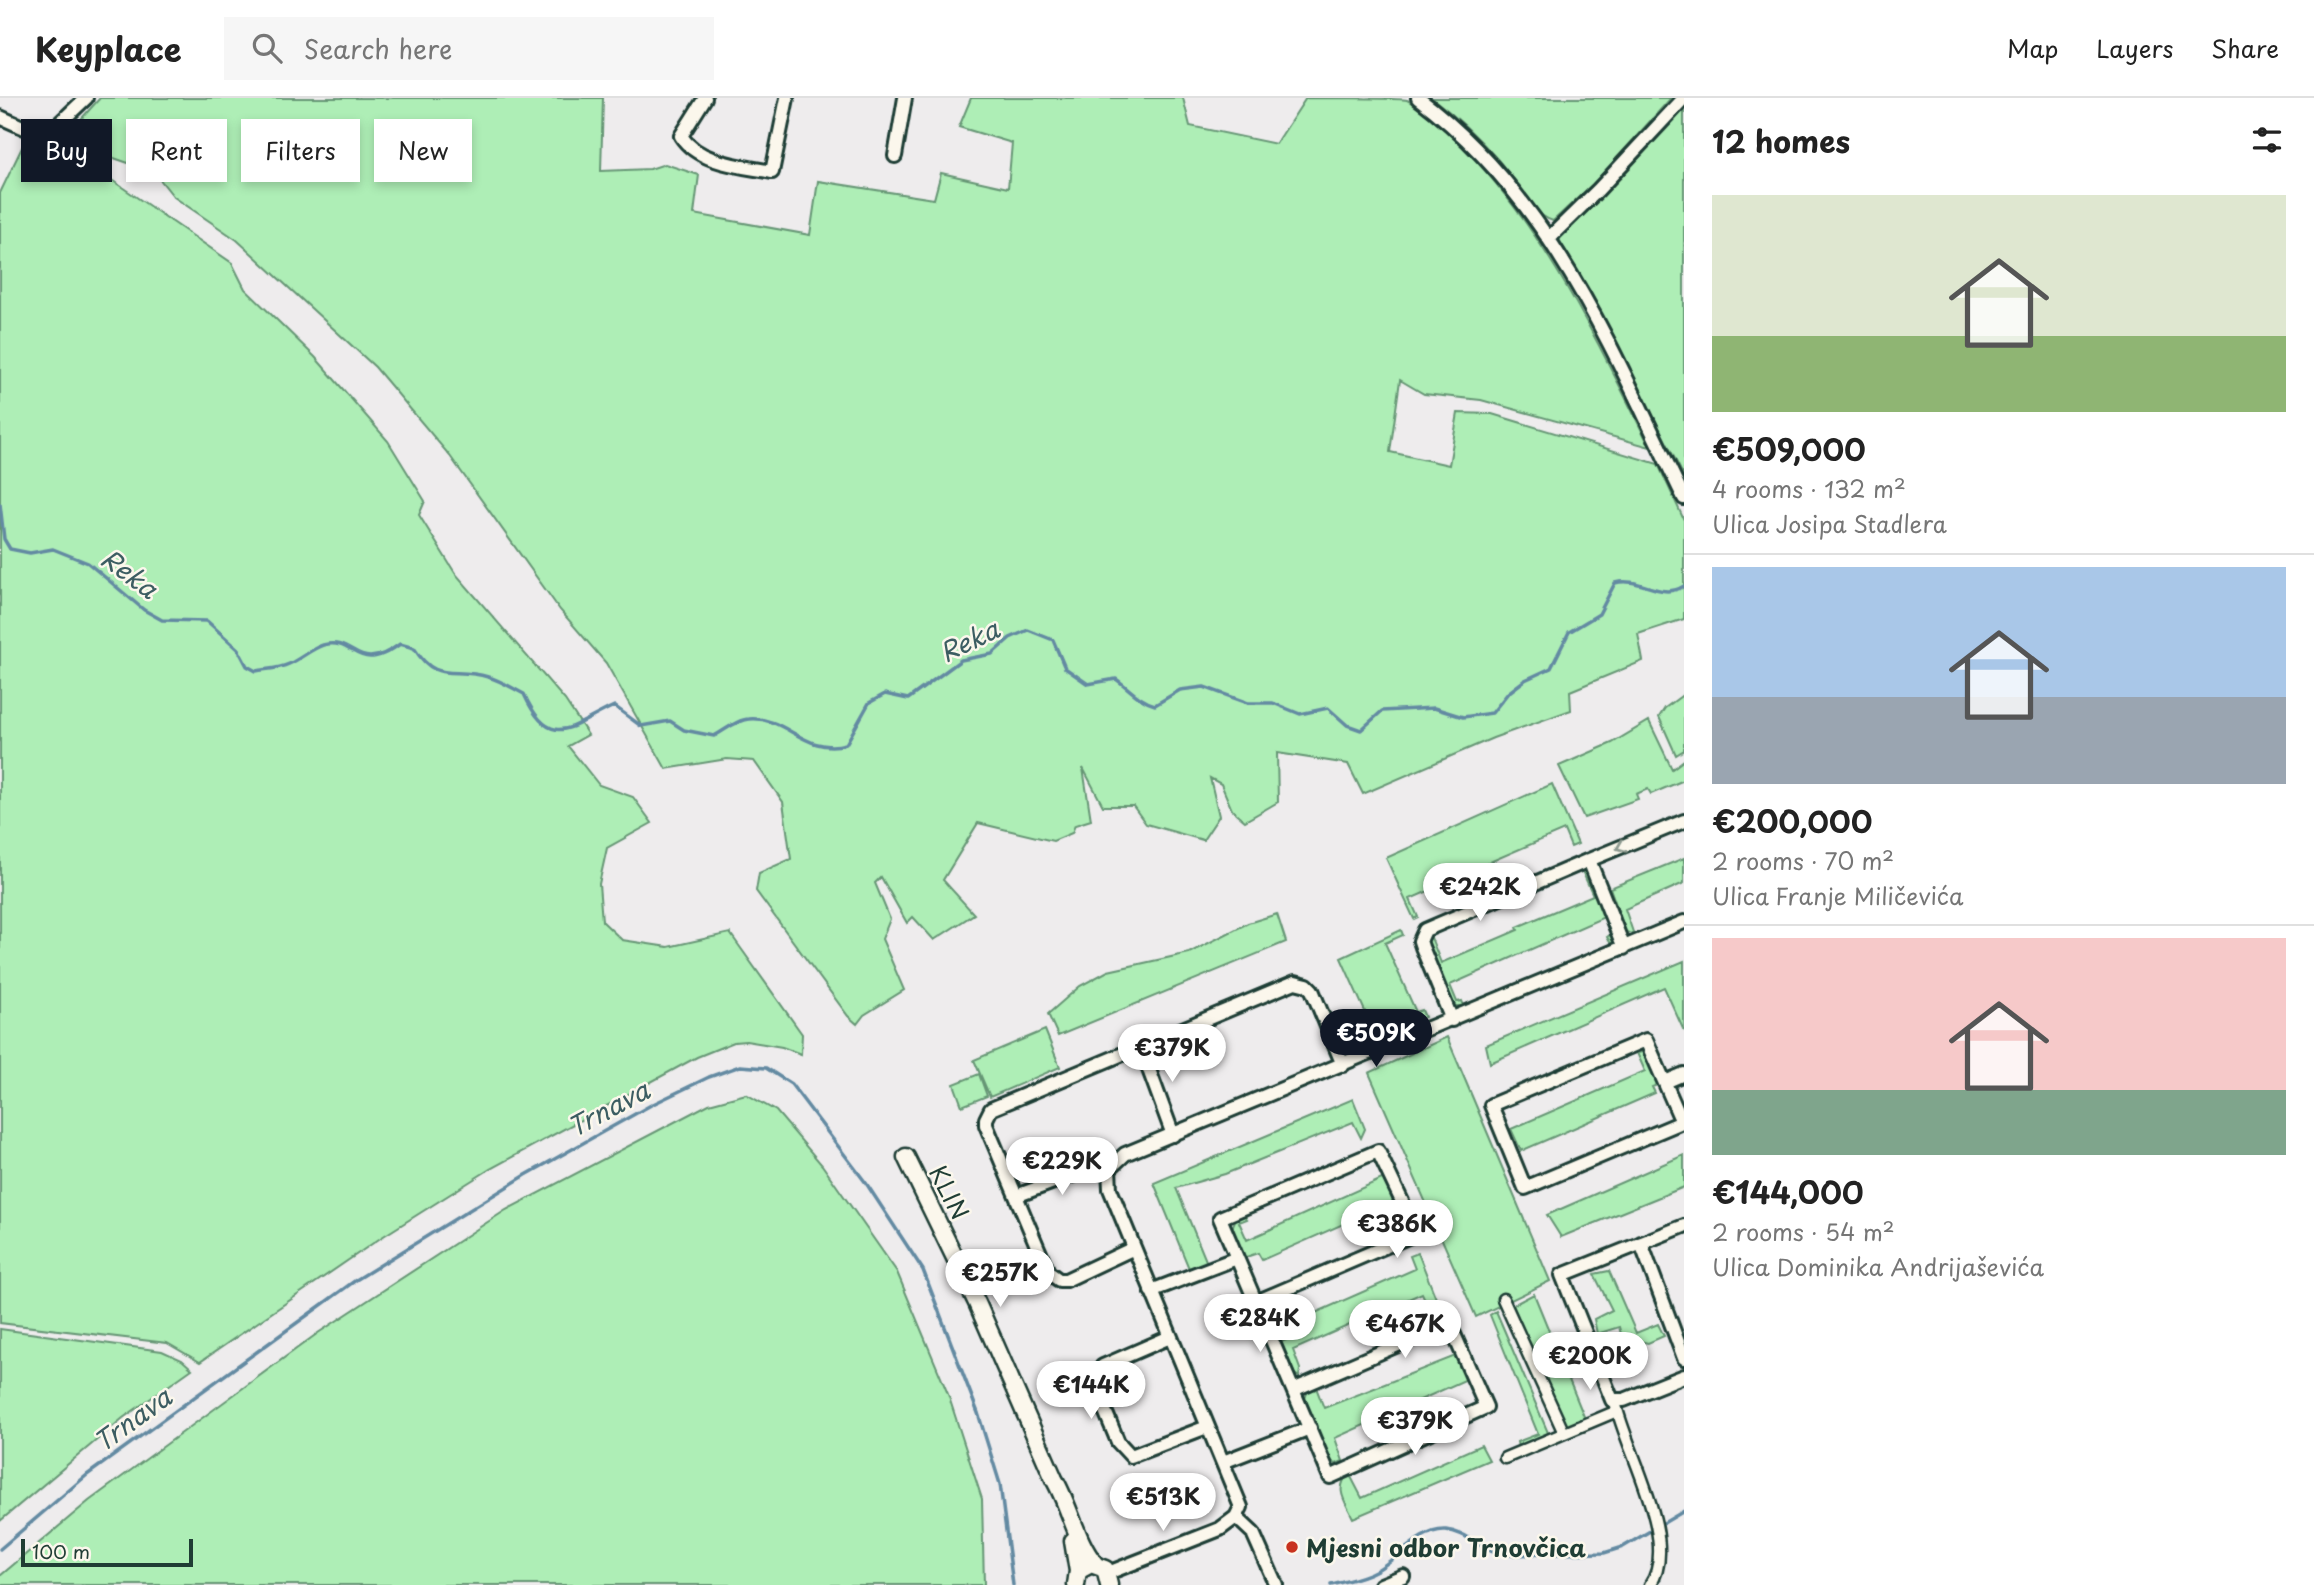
<!DOCTYPE html>
<html lang="en">
<head>
<meta charset="utf-8">
<style>
  body { margin:0; font-family:"Playpen Sans",sans-serif; background:#f6f6f6; color:#222; height:100vh; display:flex; flex-direction:column; font-size:26px; white-space:nowrap }
  * { box-sizing:border-box; margin:0 }
  p { font-size:23px; color:#767676 }
  .icon { flex:none; width:38px; height:38px; fill:none; stroke:currentColor; stroke-width:2; stroke-linecap:round; stroke-linejoin:round }
  .map { position:relative; flex:1; overflow:hidden }
  .sheet { display:flex; flex-direction:column; background:#fff; width:630px }
  .sheet>* { flex:none }
  .hud { position:absolute; left:21px; top:21px; width:665px; height:63px; display:flex; gap:14px }
  .scale { position:absolute; left:21px; bottom:18px; width:172px; box-sizing:border-box; padding-left:7px; border:4px solid #1f3d34; border-top:0; font-size:19px; line-height:24px; white-space:nowrap; color:#1f3d34; -webkit-text-stroke:5px #fbf7ec; paint-order:stroke }
  .price { position:absolute; translate:-50% -60px; padding:0 16px; border-radius:24px; background:#fff; color:#222; font-size:23px; line-height:46px; filter:drop-shadow(0 2px 4px #0008) }
  .price::after { content:''; position:absolute; left:50%; top:42px; width:21px; height:16px; margin-left:-10px; background:inherit; clip-path:polygon(0 0,100% 0,50% 100%) }
  .price.selected { background:#111827; color:#fff }
  ul { padding:0; list-style:none }
  li { display:grid; align-content:center; gap:14px; height:371px; padding:0 28px }
  li+li { border-top:2px solid #e0e0e0 }
  li span { display:grid; place-items:center; height:217px; border-radius:0px; color:#555 }
  li>.icon { margin-inline-start:auto }
  span .icon { width:126px; height:126px; fill:#fffc; stroke-width:1 }
  li b { font-size:30px }
  h2 { display:flex; justify-content:space-between; align-items:center; height:84px; padding:0 28px; font-size:30px }
  .tag { padding:0 24px; border-radius:0px; background:#fff; box-shadow:0 4px 10px #0003; font-size:24px; line-height:63px }
  .tag.selected { background:#111827; color:#fff }
  header { display:flex; align-items:center; gap:42px; box-sizing:border-box; height:98px; padding:0 35px; background:#fff; border-bottom:2px solid #e0e0e0 }
  header strong { font-size:33px }
  nav { display:flex; gap:38px; margin-inline-start:auto; font-size:24px }
  .search { width:490px; height:63px; background:#f6f6f6; display:flex; align-items:center; gap:18px; box-sizing:border-box; padding:0 24px; border-radius:0px; color:#767676; font-size:26px }
  main { display:flex; flex:1; min-height:0 }
  .map>svg:first-child { display:block }
  .green { fill:#aeeeb6; stroke:#669675; stroke-width:2 }
  .lines { fill:none; stroke-linecap:round; stroke-linejoin:round }
  .stream { stroke:#638aa2; stroke-width:3.5 }
  .pedestrian-casing { stroke:#1f3d34; stroke-width:15 }
  .minor-casing { stroke:#1f3d34; stroke-width:18 }
  .tertiary-casing { stroke:#1f3d34; stroke-width:21 }
  .pedestrian { stroke:#fbf7ec; stroke-width:10 }
  .minor { stroke:#fbf7ec; stroke-width:12 }
  .tertiary { stroke:#fbf7ec; stroke-width:16 }
  .oneway { stroke:#8d9a90 }
  .poi-dot { fill:#c8321e; stroke:#fbf7ec; stroke-width:2.5 }
  .labels { text-anchor:middle; dominant-baseline:central; stroke-width:5; stroke-linejoin:round; paint-order:stroke }
  .street-label { font-size:24px; fill:#1f3d34; stroke:#fbf7ec }
  .poi-label { font-size:24px; font-weight:bold; fill:#1f3d34; stroke:#fbf7ec; text-anchor:start }
  .water-label { font-size:26px; font-style:italic; fill:#3c5d62; stroke:#fbf7ec }
</style>
</head>
<body>
<header>
<strong>Keyplace</strong>
<div class="search"><svg class="icon" aria-label="search" viewBox="0 0 24 24"><circle cx="10" cy="10" r="6"/><path d="M15 15l6 6"/></svg>Search here</div>
<nav><a>Map</a><a>Layers</a><a>Share</a></nav>
</header>
<main>
<div class="map">
<svg width="1684" height="1487" viewBox="0 0 1684 1487">
  <rect width="100%" height="100%" fill="#eeeced"/>
  <filter id="ink" filterUnits="userSpaceOnUse"><feTurbulence type="fractalNoise" baseFrequency=".0143" numOctaves="2"/><feDisplacementMap in="SourceGraphic" scale="14" xChannelSelector="R" yChannelSelector="G"/><feConvolveMatrix kernelMatrix="1 2 1 2 8 2 1 2 1" color-interpolation-filters="sRGB"/></filter>
  <g filter="url(#ink)">
    <path class="green" d="M100 0H603L601 73 650 71 665 66 699 77 694 116 810 137 818 83 934 101 941 75 1008 90 1012 45 959 29 971 0H1183L1190 28 1276 46 1306 0C1324 0 1396 0 1407 2 1425 11 1442 28 1457 43 1544 128 1596 241 1650 349L1481 302 1424 296 1400 282 1390 354 1449 367 1458 315 1492 316 1658 366 1684 422V521L1638 536 1643 563 1570 593 1571 612 1493 640 1363 696 1348 666 1277 655 1278 704 1245 723 1232 712 1221 686 1210 680 1219 718 1203 742 1146 726 1133 708H1103L1083 670 1091 722 1075 727 1072 735 1053 743 978 725 943 782 974 816 934 842 913 819 907 825 881 779 875 785 890 821 882 841 904 892 864 917 857 926 848 918 756 793 759 775 791 761 783 704 754 663 727 661 666 671 606 565 560 512 450 358 375 269 237 142 174 99 158 79 134 67 62 42Z
      M1432 0H1671L1597 82 1553 123C1530 116 1514 80 1499 63 1479 40 1456 18 1432 0Z
      M1684 3V379L1617 246 1560 143V136Z
      M26 41 103 76 232 165 245 191 315 259 388 343 425 403 419 417 455 475 565 602 588 637 568 648 599 687 633 699 652 725 607 750 599 786 602 823 622 842 668 849 730 835 802 936 801 956 782 949 746 943 734 944 697 959 490 1071 382 1139 200 1264 167 1245 0 1225V95Z
      M1684 596V652L1676 657 1659 619 1665 610Z
      M1649 623 1672 671 1684 662V682L1651 696 1648 691 1636 696 1638 701 1584 720 1559 668 1612 645Z
      M1552 686 1578 746 1571 749 1564 732 1462 776 1463 778 1410 801 1418 819 1414 821 1386 760Z
      M1684 760V785L1625 811 1634 837 1626 834 1610 790Z
      M1582 773 1590 777 1614 843 1611 846 1607 839 1611 836 1604 819 1450 887 1457 904 1462 903 1464 908H1455L1428 847 1430 837 1441 865 1518 832 1517 829 1593 797Z
      M1277 816 1286 844 1058 938 1048 916 1080 888 1108 873 1189 855 1248 825Z
      M1401 832 1403 837 1385 845 1416 914 1422 912 1425 919 1346 951 1343 943 1372 929 1341 860Z
      M1684 863V933L1664 889 1490 965 1486 947Z
      M1045 932 1060 969 990 999 974 962Z
      M1447 939 1550 1183 1476 1219 1369 975Z
      M1644 954 1660 986 1652 989 1655 995 1521 1053 1511 1031 1645 973 1637 955Z
      M979 976 987 998 962 1008 954 986Z
      M746 996 776 1013 822 1067 897 1174 948 1296 982 1401 984 1487H0V1478L89 1403 318 1235 506 1112 709 1006Z
      M1353 1001 1365 1031 1361 1040 1353 1024 1225 1076 1176 1090 1207 1165 1190 1173 1154 1085Z
      M1684 1057V1089L1561 1139 1547 1117Z
      M1384 1080 1393 1104 1262 1162 1258 1155 1243 1160C1235 1141 1224 1129 1243 1114L1247 1121 1239 1124 1247 1142Z
      M1418 1155 1437 1203 1428 1208 1422 1195 1293 1252 1300 1271 1299 1279 1292 1274 1279 1245 1286 1242 1275 1222 1283 1219 1288 1227 1415 1171 1410 1158Z
      M1609 1173 1636 1235 1658 1226 1664 1238 1648 1245 1622 1239 1619 1229 1597 1236 1594 1221 1612 1212 1594 1176Z
      M1534 1196 1585 1321 1565 1329 1513 1207Z
      M1496 1213 1549 1337 1518 1350 1517 1344 1538 1336 1490 1217Z
      M0 1231 162 1253 182 1262 192 1271 123 1320 0 1423Z
      M1458 1257 1467 1281 1335 1340 1343 1363 1336 1366 1327 1360 1304 1303 1309 1290 1315 1287 1324 1310Z
      M1481 1347 1489 1362 1353 1420C1345 1403 1334 1391 1349 1375L1362 1400Z"/>
    <g class="lines">
      <path class="stream" d="M0 406 4 441 10 451 30 455 53 451 88 465 144 512 162 522 207 523 238 551 247 568 256 573C267 571 279 571 289 566 300 561 311 551 323 547 356 538 355 579 400 546L414 550C437 587 453 568 488 579 500 582 512 590 524 596 551 655 572 627 614 608L641 628 670 623 684 632 714 638C724 633 738 621 749 621 787 618 804 657 846 646L869 605 885 596 908 601 961 562 992 556 1010 540 1028 532 1053 542 1065 570 1088 586 1116 581C1130 591 1138 602 1155 607L1180 592 1204 589 1248 605H1273L1300 616 1328 610 1347 627 1361 632 1382 613 1434 610 1463 619 1492 615 1508 595 1525 582 1551 570 1569 534 1599 516 1615 485C1640 478 1660 503 1684 488
        M0 1451 87 1377 356 1182 526 1077 651 1007 709 979 740 968 766 970 791 986 866 1085 923 1172 978 1315 1000 1386 1013 1487
        M1331 1487C1346 1483 1363 1480 1377 1472 1397 1461 1422 1430 1446 1432 1467 1434 1483 1454 1505 1457L1604 1455 1623 1449 1684 1413"/>
      <defs>
        <path id="pedestrian" d="M1503 1201 1564 1335
          M1615 1303C1624 1350 1681 1443 1650 1487
          M1505 1360 1617 1313"/>
        <path id="minor" d="M705 0 681 38C699 66 742 68 772 74L787 0
          M1418 0C1554 102 1612 253 1684 400
          M0 19 45 39 86 0
          M895 58 905 0
          M1550 139 1598 92 1684 0
          M1624 850 1589 762 1684 723
          M1452 922 1422 849 1420 843 1425 832 1589 762
          M1646 942 1682 1024 1525 1090 1491 1007Z
          M1140 947 1173 1037
          M1665 984 1684 976
          M1109 1071 1125 1056 1684 824
          M1016 1098 1091 1070 1109 1071
          M1684 1128 1562 1177 1612 1302H1624L1684 1278
          M1641 1145 1684 1260
          M1134 1150 1066 1182H1059L1048 1174 986 1027V1021L991 1011 1295 884 1307 887 1312 892 1343 967
          M1151 1193 1237 1160
          M1256 1204 1417 1135 1378 1053 1220 1120 1330 1379 1486 1309 1449 1225 1293 1292
          M1170 1239 1103 1268 1093 1277V1284L1118 1344 1131 1358 1207 1329
          M1223 1364 1310 1330
          M1236 1419 1253 1435 1276 1487
          M1108 1475 1220 1431 1236 1419 1241 1409 1110 1091 1109 1071
          M1381 1487 1403 1478"/>
        <path id="tertiary" d="M906 1059 977 1205 1054 1381C1069 1406 1077 1446 1095 1466
          M1073 1443 1078 1473
          M1076 1487 1078 1473 1091 1466 1105 1471 1109 1487"/>
      </defs>
      <use href="#pedestrian" class="pedestrian-casing"/>
      <use href="#minor" class="minor-casing"/>
      <use href="#tertiary" class="tertiary-casing"/>
      <use href="#pedestrian" class="pedestrian"/>
      <use href="#minor" class="minor"/>
      <use href="#tertiary" class="tertiary"/>
    </g>
    <defs><path id="oneway-chevron" d="M-2-3.5L2.5 0L-2 3.5" fill="none" stroke-width="1.6" stroke-linecap="round" stroke-linejoin="round" transform="scale(1.75)"/></defs>
    <use class="oneway" href="#oneway-chevron" transform="translate(1621 749) rotate(158)"/>
  </g>
  <circle class="poi-dot" cx="1292" cy="1449" r="7"/>
  <g class="labels">
    <g class="street-label">
      <text transform="translate(950 1094) rotate(63)">KLIN</text>
    </g>
    <g class="poi-label">
      <text x="1306" y="1449">Mjesni odbor Trnovčica</text>
    </g>
    <g class="water-label">
      <text transform="translate(130 475) rotate(37)">Reka</text>
      <text transform="translate(969 542) rotate(-26)">Reka</text>
      <text transform="translate(608 1010) rotate(-28)">Trnava</text>
      <text transform="translate(132 1321) rotate(-36)">Trnava</text>
    </g>
  </g>
</svg>
<div class="scale">100 m</div>
<b class="price" style="left:1480px;top:825px">€242K</b>
<b class="price selected" style="left:1376px;top:971px">€509K</b>
<b class="price" style="left:1172px;top:986px">€379K</b>
<b class="price" style="left:1062px;top:1099px">€229K</b>
<b class="price" style="left:1397px;top:1162px">€386K</b>
<b class="price" style="left:1000px;top:1211px">€257K</b>
<b class="price" style="left:1260px;top:1256px">€284K</b>
<b class="price" style="left:1405px;top:1262px">€467K</b>
<b class="price" style="left:1590px;top:1294px">€200K</b>
<b class="price" style="left:1091px;top:1323px">€144K</b>
<b class="price" style="left:1415px;top:1359px">€379K</b>
<b class="price" style="left:1163px;top:1435px">€513K</b>
<div class="hud">
<a class="tag selected">Buy</a>
<a class="tag">Rent</a>
<a class="tag">Filters</a>
<a class="tag">New</a>
</div>
</div>
<section class="sheet">
<h2>12 homes<svg class="icon" aria-label="filters" viewBox="0 0 24 24"><path d="M4 7h16M4 17h16"/><circle cx="9" cy="7" r="2"/><circle cx="15" cy="17" r="2"/></svg></h2>
<ul>
<li><span style="background:linear-gradient(#dfe7d0 65%,#8fb573 0)"><svg class="icon" aria-label="home" viewBox="0 0 24 24"><path d="M3 11l9-7 9 7M6 9v11h12V9"/></svg></span><div><b>€509,000</b><p>4 rooms · 132 m²</p><p>Ulica Josipa Stadlera</p></div></li>
<li><span style="background:linear-gradient(#a9c7e8 60%,#9aa5b1 0)"><svg class="icon" aria-label="home" viewBox="0 0 24 24"><path d="M3 11l9-7 9 7M6 9v11h12V9"/></svg></span><div><b>€200,000</b><p>2 rooms · 70 m²</p><p>Ulica Franje Miličevića</p></div></li>
<li><span style="background:linear-gradient(#f6c9c9 70%,#7fa58c 0)"><svg class="icon" aria-label="home" viewBox="0 0 24 24"><path d="M3 11l9-7 9 7M6 9v11h12V9"/></svg></span><div><b>€144,000</b><p>2 rooms · 54 m²</p><p>Ulica Dominika Andrijaševića</p></div></li>
</ul>
</section>
</main>
</body>
</html>
